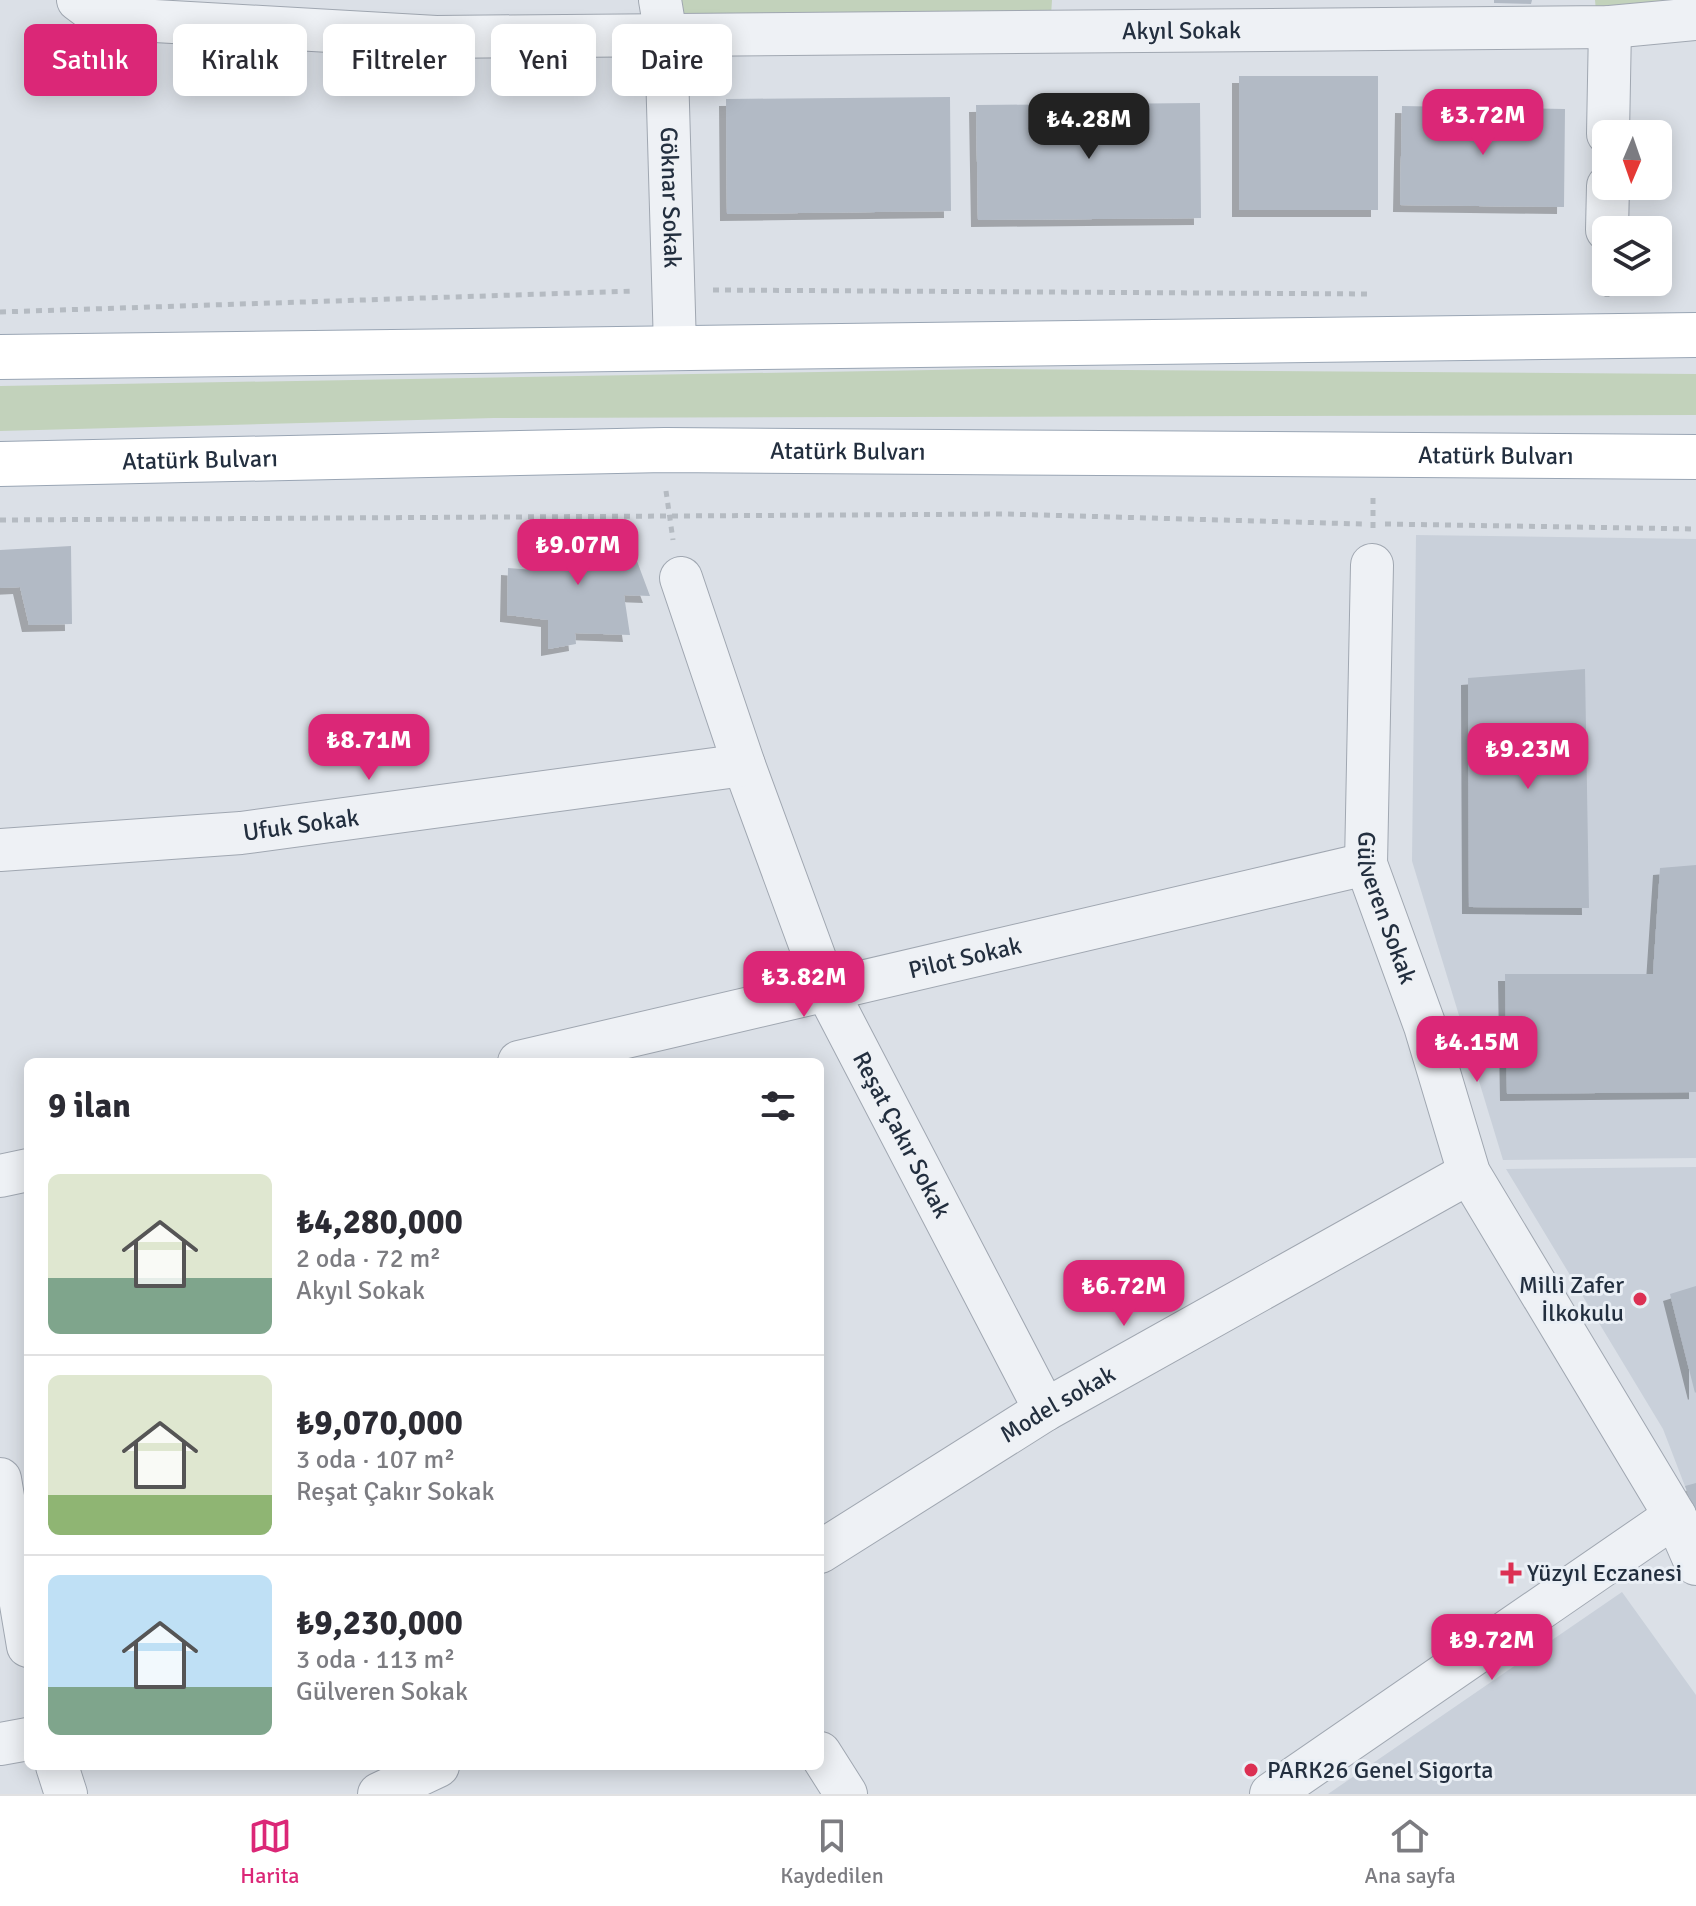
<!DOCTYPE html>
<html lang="tr">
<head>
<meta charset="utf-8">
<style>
  body { margin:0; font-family:Signika,sans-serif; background:#f7f7f7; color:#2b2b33; height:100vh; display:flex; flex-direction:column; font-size:30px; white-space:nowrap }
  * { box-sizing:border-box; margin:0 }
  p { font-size:26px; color:#7c7c81 }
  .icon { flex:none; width:44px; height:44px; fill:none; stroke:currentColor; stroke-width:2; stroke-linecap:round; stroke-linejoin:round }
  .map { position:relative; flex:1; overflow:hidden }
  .sheet { position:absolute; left:24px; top:1058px; width:800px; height:712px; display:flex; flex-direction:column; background:#fff; border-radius:12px; box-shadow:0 4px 20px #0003 }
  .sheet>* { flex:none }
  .hud { position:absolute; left:24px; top:24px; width:800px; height:72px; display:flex; gap:16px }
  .needle { width:52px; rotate:182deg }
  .controls { position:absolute; left:1592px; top:120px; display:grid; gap:16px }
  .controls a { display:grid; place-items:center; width:80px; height:80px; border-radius:12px; background:#fff; box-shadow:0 4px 20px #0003; font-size:40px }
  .price { position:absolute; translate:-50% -68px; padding:0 18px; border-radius:16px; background:#db2777; color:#fff; font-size:26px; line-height:52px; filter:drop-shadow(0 2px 4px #0008) }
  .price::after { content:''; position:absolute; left:50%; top:48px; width:24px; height:18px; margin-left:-12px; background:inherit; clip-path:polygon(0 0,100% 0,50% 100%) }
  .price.selected { background:#222; color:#fff }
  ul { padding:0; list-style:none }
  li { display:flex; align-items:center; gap:24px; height:200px; padding:0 24px }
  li+li { border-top:2px solid #e1e1e2 }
  li span { display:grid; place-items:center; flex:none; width:224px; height:160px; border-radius:12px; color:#555 }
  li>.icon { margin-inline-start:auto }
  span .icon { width:96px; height:96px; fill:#fffc; stroke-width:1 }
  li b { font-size:34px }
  h2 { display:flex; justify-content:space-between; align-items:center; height:96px; padding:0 24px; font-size:34px }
  .tag { padding:0 28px; border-radius:12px; background:#fff; box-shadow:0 4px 20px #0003; font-size:28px; line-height:72px }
  .tag.selected { background:#db2777; color:#fff }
  .tab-bar { display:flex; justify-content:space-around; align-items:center; height:112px; border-top:2px solid #e1e1e2; background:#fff; font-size:22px; color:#7c7c81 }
  .tab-bar a { display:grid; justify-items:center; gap:4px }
  .tab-bar .selected { color:#db2777 }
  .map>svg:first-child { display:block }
  .built { fill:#c9d0da }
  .green { fill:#c2d2bb }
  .building { fill:#b2bac5; filter:url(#shadow) }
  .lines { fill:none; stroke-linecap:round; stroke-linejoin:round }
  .street-casing { stroke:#a0a7b1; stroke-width:44 }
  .primary-casing { stroke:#99a5b4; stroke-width:46 }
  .path { stroke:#b5bbc2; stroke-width:5; stroke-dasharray:6 6; stroke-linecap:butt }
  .street { stroke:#eef1f5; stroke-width:42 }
  .primary { stroke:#fff; stroke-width:44 }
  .poi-dot { fill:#dc3053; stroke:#eaeff5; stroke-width:3 }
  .labels { text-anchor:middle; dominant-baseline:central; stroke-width:6; stroke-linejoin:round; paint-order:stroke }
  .street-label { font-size:24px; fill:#232f3f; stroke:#eaeff5 }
  .poi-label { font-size:24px; fill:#232f3f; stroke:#eaeff5; text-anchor:start }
</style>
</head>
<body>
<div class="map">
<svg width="1696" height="1794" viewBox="0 0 1696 1794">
  <defs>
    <filter id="shadow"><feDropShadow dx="-7" dy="7" stdDeviation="0" flood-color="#0004"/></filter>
  </defs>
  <rect width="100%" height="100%" fill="#dbe0e7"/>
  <path class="built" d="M1416 535 1696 539V1158L1503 1160 1412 861Z
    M1696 1167V1515L1663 1429 1506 1169Z
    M1622 1592 1696 1695V1794H1328Z"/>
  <path class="green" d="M660 0H1052L1050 31 666 36Z
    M1595 0H1679L1596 11Z
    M988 369 1696 374V415L494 418 0 431V386Z"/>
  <path class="building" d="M1494 0H1532L1531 4 1494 3Z
    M1239 76H1378V210H1239Z
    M950 97 951 211 727 214 726 99Z
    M1200 103 1201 218 978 220 976 105Z
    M1402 106 1565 109 1564 207 1400 205Z
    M628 537 650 596 624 595 630 635 575 633 576 644 548 649V620L507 615 508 568 535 570 536 540Z
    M71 546 72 624 29 625 20 587 0 588V550Z
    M1585 669 1589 908 1469 907 1468 678Z
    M1696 865V1092L1507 1094 1505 974H1653L1660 868Z
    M1696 1286V1392L1695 1393 1670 1294Z
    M1696 1483V1515L1685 1486Z"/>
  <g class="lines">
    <defs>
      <g id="street">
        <path id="s1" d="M78 0 102 18 436 37 1610 27 1696 19"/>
        <path id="s2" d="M660 0 666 36 675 347"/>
        <path d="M1608 134 1610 27"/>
        <path d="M1607 230 1608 186"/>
        <path id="s3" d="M1372 565 1366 864 1425 1026 1469 1173 1675 1516 1696 1564"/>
        <path id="s4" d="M681 578 744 765 827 991 1045 1410"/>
        <path id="s5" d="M0 850 241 833 744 765"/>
        <path id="s6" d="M519 1062 1366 864"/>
        <path d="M0 1176 28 1170"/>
        <path d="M0 1479 28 1646"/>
        <path id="s7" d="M820 1552 1045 1410 1469 1173"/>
        <path d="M0 1744 28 1739"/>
        <path d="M820 1753 846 1794"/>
        <path d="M57 1766 66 1794"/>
        <path d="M379 1794 438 1766"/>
        <path d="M1271 1794 1675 1516"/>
      </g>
      <g id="primary">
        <path d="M0 357 1696 335"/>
        <path id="s8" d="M0 464 665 450 1696 457"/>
      </g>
    </defs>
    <use href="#street" class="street-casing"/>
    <use href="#primary" class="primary-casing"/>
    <path class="path" d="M713 290 1371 294
      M1607 297V282
      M0 312 635 291
      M666 491 673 540
      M0 520 1006 514 1363 524
      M1385 524 1696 529
      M1373 528V494"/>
    <use href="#street" class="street"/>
    <use href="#primary" class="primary"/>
  </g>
  <g class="poi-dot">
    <circle cx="1640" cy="1299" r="8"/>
    <path d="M1507 1561h8v8h8v8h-8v8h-8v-8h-8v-8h8z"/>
    <circle cx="1251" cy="1770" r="8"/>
  </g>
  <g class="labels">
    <g class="street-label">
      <text stroke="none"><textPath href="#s1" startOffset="1110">Akyıl Sokak</textPath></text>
      <text stroke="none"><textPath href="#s2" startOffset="198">Göknar Sokak</textPath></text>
      <text stroke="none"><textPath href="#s8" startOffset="848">Atatürk Bulvarı</textPath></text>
      <text stroke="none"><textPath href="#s8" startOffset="1496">Atatürk Bulvarı</textPath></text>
      <text stroke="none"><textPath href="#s8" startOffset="200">Atatürk Bulvarı</textPath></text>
      <text stroke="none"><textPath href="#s5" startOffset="302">Ufuk Sokak</textPath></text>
      <text stroke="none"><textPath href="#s3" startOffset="346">Gülveren Sokak</textPath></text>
      <text stroke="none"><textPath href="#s6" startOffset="458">Pilot Sokak</textPath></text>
      <text stroke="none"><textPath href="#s4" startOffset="600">Reşat Çakır Sokak</textPath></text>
      <text stroke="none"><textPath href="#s7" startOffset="280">Model sokak</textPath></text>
    </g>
    <g class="poi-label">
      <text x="1624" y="1285" text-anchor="end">Milli Zafer<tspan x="1624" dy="28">İlkokulu</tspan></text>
      <text x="1527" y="1573">Yüzyıl Eczanesi</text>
      <text x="1267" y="1770">PARK26 Genel Sigorta</text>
    </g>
  </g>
</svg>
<div class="controls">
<a><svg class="needle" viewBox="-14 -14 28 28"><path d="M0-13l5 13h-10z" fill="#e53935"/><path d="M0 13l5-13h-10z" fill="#7c7c81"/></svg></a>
<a><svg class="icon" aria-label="layers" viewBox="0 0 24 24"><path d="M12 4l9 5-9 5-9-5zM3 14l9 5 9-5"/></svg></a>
</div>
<b class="price" style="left:1483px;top:157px">₺3.72M</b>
<b class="price selected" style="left:1089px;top:161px">₺4.28M</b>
<b class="price" style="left:578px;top:587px">₺9.07M</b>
<b class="price" style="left:369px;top:782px">₺8.71M</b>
<b class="price" style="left:1528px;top:791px">₺9.23M</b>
<b class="price" style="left:804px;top:1019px">₺3.82M</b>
<b class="price" style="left:1477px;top:1084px">₺4.15M</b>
<b class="price" style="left:1124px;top:1328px">₺6.72M</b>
<b class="price" style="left:1492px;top:1682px">₺9.72M</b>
<div class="hud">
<a class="tag selected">Satılık</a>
<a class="tag">Kiralık</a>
<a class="tag">Filtreler</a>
<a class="tag">Yeni</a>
<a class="tag">Daire</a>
</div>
<section class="sheet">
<h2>9 ilan<svg class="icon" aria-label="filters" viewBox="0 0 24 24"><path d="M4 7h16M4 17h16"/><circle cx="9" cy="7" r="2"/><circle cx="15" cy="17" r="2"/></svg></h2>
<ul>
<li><span style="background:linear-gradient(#dfe7d0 65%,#7fa58c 0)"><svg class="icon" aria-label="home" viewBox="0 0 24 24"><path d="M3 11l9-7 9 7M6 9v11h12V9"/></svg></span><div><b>₺4,280,000</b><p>2 oda · 72 m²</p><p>Akyıl Sokak</p></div></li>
<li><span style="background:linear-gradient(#dfe7d0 75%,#8fb573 0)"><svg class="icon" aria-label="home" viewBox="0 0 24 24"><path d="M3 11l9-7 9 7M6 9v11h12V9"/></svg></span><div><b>₺9,070,000</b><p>3 oda · 107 m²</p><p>Reşat Çakır Sokak</p></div></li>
<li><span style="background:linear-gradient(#bfe0f5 70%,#7fa58c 0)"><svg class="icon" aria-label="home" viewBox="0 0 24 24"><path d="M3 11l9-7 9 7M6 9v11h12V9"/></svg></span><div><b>₺9,230,000</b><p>3 oda · 113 m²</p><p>Gülveren Sokak</p></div></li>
</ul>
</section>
</div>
<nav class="tab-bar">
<a class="selected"><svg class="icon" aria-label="map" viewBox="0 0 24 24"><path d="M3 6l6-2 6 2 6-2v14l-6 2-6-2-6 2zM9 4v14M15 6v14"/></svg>Harita</a>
<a><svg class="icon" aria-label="saved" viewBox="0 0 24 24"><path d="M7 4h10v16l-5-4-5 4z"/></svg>Kaydedilen</a>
<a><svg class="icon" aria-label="home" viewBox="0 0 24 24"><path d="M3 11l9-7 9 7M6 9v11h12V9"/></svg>Ana sayfa</a>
</nav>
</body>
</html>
